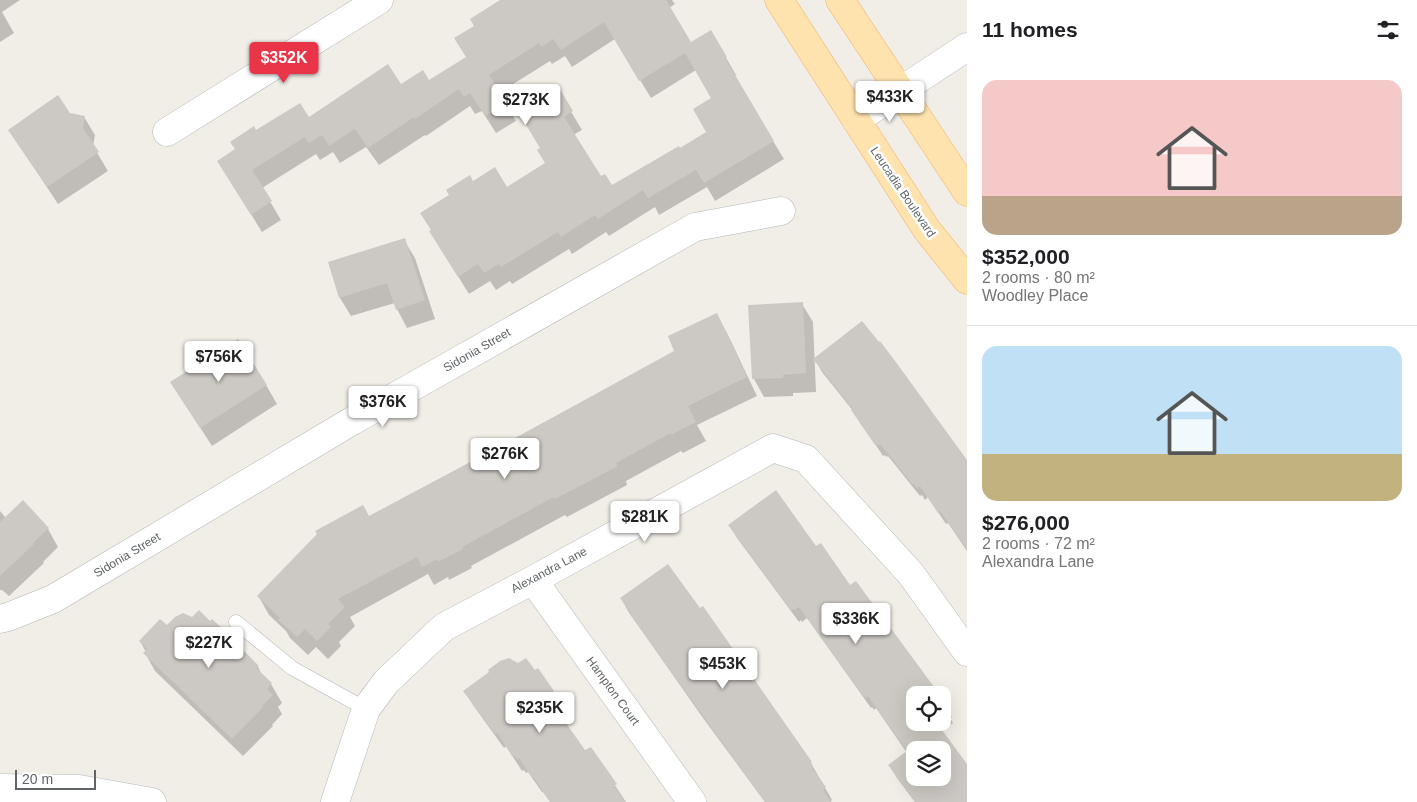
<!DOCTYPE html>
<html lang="en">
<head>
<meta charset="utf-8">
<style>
  body { margin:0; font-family:Arial,sans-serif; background:#f6f6f6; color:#202124; height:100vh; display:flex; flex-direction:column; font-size:19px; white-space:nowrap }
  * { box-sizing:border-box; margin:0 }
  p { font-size:16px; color:#757577 }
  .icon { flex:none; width:28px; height:28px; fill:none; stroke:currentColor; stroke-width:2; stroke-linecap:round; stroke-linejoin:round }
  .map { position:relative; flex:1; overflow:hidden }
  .side { display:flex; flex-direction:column; background:#fff; width:450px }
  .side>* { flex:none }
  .tools { position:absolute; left:906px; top:686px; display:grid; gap:10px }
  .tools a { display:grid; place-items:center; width:45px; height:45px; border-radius:10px; background:#fff; box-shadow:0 5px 20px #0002; font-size:25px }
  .scale { position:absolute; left:15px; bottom:12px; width:81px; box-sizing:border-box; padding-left:5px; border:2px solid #5f6467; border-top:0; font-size:14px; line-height:18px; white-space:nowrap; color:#5f6467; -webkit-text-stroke:4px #fff; paint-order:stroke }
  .price { position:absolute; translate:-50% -42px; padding:0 11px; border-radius:5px; background:#fff; color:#222; font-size:16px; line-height:32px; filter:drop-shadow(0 1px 2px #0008) }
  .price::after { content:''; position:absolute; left:50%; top:30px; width:15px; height:11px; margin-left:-8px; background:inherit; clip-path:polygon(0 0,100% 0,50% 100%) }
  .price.on { background:#ea3447; color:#fff }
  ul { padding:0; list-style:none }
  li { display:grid; align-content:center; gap:10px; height:265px; padding:0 15px }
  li+li { border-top:1px solid #e0e0e0 }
  li span { display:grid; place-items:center; height:155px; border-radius:15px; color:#555 }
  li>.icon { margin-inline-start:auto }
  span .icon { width:90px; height:90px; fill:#fffc; stroke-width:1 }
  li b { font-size:21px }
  h2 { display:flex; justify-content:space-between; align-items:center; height:60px; padding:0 15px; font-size:21px }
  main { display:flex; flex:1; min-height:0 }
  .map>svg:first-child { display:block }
  .shadow { fill:#0003; fill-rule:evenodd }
  .building { fill:#ccc8c4; fill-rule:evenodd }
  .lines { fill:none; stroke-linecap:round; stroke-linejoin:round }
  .service-casing { stroke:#b2b6b9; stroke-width:15 }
  .minor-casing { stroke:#b2b6b9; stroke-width:29 }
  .secondary-casing { stroke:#b3b8bc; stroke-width:29 }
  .primary-casing { stroke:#f2ae5f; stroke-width:29 }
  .service { stroke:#fff; stroke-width:14 }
  .minor { stroke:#fff; stroke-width:28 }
  .secondary { stroke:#fff; stroke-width:28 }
  .primary { stroke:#ffe3ae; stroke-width:28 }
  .labels { text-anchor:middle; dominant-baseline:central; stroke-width:5; stroke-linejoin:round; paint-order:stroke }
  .street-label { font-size:12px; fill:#5f6467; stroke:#fff }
</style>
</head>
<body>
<main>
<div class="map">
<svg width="967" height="802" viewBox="0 0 967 802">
  <rect width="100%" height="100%" fill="#f1ede7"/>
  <path class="shadow" d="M0 0H20L2 12 14 33 0 42Z
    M502 0H672L675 4 669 8 691 44 711 32 736 75 734 77 784 159 715 201 707 187 659 215 655 207 609 236 606 232 572 254 569 249 512 284 510 281 496 290 490 281 469 294 441 249 473 182 507 189 546 164 542 148 557 88 582 130 573 135 600 178 612 187 708 133 713 99 696 70 651 98 615 39 572 67 565 56 552 64 550 61 499 93 516 121 496 133 482 111 475 114 470 106 426 136 425 135 379 165 366 147 340 163 333 152 320 160 316 154 262 188 281 220 262 232 229 179 237 150 256 132 309 119 401 86 429 82 467 58 476 26Z
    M69 114 84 117 95 135 93 146 108 171 58 204 21 148Z
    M404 240 415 258 435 319 407 328 397 309 395 303 351 316 340 298 329 263Z
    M802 304 813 322 816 392 793 393V396L764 397 754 379Z
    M717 315 727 333 757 396 697 425 706 441 683 453 681 451 626 481 627 485 567 517 565 515 471 566 472 568 449 580 448 577 434 585 428 574 350 617 355 626 339 642 341 646 328 659 316 647 308 655 290 638 286 631 269 615 259 597 368 517 676 352Z
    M815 359 967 463V551L948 523 946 524 928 497 925 500 922 495 920 496 888 456 886 457 885 455 883 456 854 412 822 372Z
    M266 385 277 404 212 446 183 401Z
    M0 511 6 518 48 529 58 547 43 562 44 563 9 596 2 590H0Z
    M730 526 816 548 850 587 938 695H915V722H942V701L952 717 950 718 953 723 941 731 967 802H915L897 778 890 765 907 753 876 708 874 710 872 707 871 708 807 618 802 622 801 620 799 622 737 538ZM915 750H942V778H915Z
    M621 598 811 763 832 800 830 802H765L703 718 628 611Z
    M167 627 234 644 258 667 263 677 271 684 282 703 278 707 282 714 272 725 273 726 243 756 155 671 145 653 146 652 140 641Z
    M537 670 553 692 561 706 555 710 585 752 590 748 626 802H550L543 792H542L528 772 526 773 524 770 522 771 506 746 504 748 473 705 465 691 535 672Z"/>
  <path class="building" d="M500 0H666L691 42 711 30 727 57 725 58 774 141 704 183 696 170 648 198 643 190 598 219 595 215 561 237 558 232 501 267 499 264 484 273 478 264 458 277 429 231 431 230 420 213 449 195 446 190 470 175 473 181 495 167 507 187 545 163 537 150 540 148 517 110 558 86 573 111 564 117 601 176 605 174 612 185 679 146 680 148 706 132 693 109 711 98 685 53 639 81 604 22 561 50 553 39 541 47 539 43 489 75 507 103 485 116 470 93 464 97 459 89 415 119 414 117 368 148 355 129 329 146 322 135 309 143 305 137 252 170 272 201 251 215 217 161 235 149 230 142 254 126 256 130 300 103 309 117 388 64 401 84 423 70 429 80 466 57 454 38 474 26 470 19Z
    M58 95 70 113 85 116 83 128 99 152 47 187 8 130Z
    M405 238 425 300 396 310 387 283 339 298 328 262Z
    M803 302 806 373 783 375V378L752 379 748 305Z
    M717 313 747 377 688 406 696 422 671 435V433L616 463 618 466 555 499 554 497 462 547 463 549 438 562 437 559 422 567 417 557 338 599 345 607 328 624 331 627 317 641 305 629 297 637 278 620 280 618 257 596 317 534 315 531 363 505 369 516 497 448 674 351 668 336Z
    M862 321 879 342 880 341 898 365 967 460V549L940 511 938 513 920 486 917 488 913 483 912 484 880 444 878 446 877 444 875 445 851 410 853 409 813 359Z
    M238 339 267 385 200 428 170 382Z
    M776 490 816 546 821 543 850 585 856 581 940 695H915V722H936L967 764V802H915L888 765 907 751 868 696 866 698 864 696H863L799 607 794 610 793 609 791 610 728 525ZM915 750H942V778H915Z
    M23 500 49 528 33 543 34 544 0 576V522Z
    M668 564 700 608 703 606 812 762 810 763 813 767 812 768 826 787 823 790 831 802H765L629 613 630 612 620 598Z
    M199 610 210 621 212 619 233 638 232 639 259 666 256 668 272 683 267 689 273 695 262 706 263 707 232 739 143 653 147 649 139 641 160 619 167 625 175 617 183 613 192 617Z
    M509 658 518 663 526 658 535 670 538 668 554 691 547 696 585 750 591 747 617 784 614 786 625 802H550L534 778 533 779 519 758 517 760 515 756 513 757 497 733 495 734 463 691 489 672 488 670 500 661Z"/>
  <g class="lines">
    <defs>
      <path id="service" d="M236 622 292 668 366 709"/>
      <path id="minor" d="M856 120 967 47
        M167 132 379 0
        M533 580 692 802
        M0 619 8 617 53 599 352 421 695 227 781 211
        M335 802 366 709 386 682 444 627 533 580 773 448 806 459 911 574 967 652"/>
      <path id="secondary" d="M0 788 79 789 152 802"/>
      <path id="primary" d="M779 0 927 230 967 280
        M840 0 967 192"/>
    </defs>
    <use href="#service" class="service-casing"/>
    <use href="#minor" class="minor-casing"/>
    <use href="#secondary" class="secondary-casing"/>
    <use href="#primary" class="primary-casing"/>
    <use href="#service" class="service"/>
    <use href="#minor" class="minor"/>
    <use href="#secondary" class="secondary"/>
    <use href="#primary" class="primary"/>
  </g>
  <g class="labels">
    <g class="street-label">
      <text transform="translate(903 192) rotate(56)">Leucadia Boulevard</text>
      <text transform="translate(477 350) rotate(-30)">Sidonia Street</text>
      <text transform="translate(127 555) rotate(-31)">Sidonia Street</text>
      <text transform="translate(549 570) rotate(-28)">Alexandra Lane</text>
      <text transform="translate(613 691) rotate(54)">Hampton Court</text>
    </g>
  </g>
</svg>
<div class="tools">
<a><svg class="icon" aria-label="locate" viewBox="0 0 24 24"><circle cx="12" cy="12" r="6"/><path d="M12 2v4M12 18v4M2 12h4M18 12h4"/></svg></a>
<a><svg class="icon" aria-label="layers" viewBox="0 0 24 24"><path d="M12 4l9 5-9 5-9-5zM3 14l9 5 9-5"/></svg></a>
</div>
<div class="scale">20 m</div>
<b class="price on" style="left:284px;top:84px">$352K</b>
<b class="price" style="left:890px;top:123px">$433K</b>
<b class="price" style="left:526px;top:126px">$273K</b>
<b class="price" style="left:219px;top:383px">$756K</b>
<b class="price" style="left:383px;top:428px">$376K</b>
<b class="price" style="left:505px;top:480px">$276K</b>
<b class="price" style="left:645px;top:543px">$281K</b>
<b class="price" style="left:856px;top:645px">$336K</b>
<b class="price" style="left:209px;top:669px">$227K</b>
<b class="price" style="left:723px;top:690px">$453K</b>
<b class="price" style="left:540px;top:734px">$235K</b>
</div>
<section class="side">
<h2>11 homes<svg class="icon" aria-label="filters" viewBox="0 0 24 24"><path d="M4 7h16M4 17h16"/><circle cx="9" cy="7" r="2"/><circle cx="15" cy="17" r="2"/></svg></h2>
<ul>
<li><span style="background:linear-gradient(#f6c9c9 75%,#b9a48a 0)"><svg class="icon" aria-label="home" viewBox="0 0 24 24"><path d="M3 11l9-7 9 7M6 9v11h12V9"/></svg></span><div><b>$352,000</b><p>2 rooms · 80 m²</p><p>Woodley Place</p></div></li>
<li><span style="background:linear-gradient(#bfe0f5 70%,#c2b280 0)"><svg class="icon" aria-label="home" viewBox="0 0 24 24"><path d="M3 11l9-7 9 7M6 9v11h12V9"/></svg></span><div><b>$276,000</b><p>2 rooms · 72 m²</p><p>Alexandra Lane</p></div></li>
</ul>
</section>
</main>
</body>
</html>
